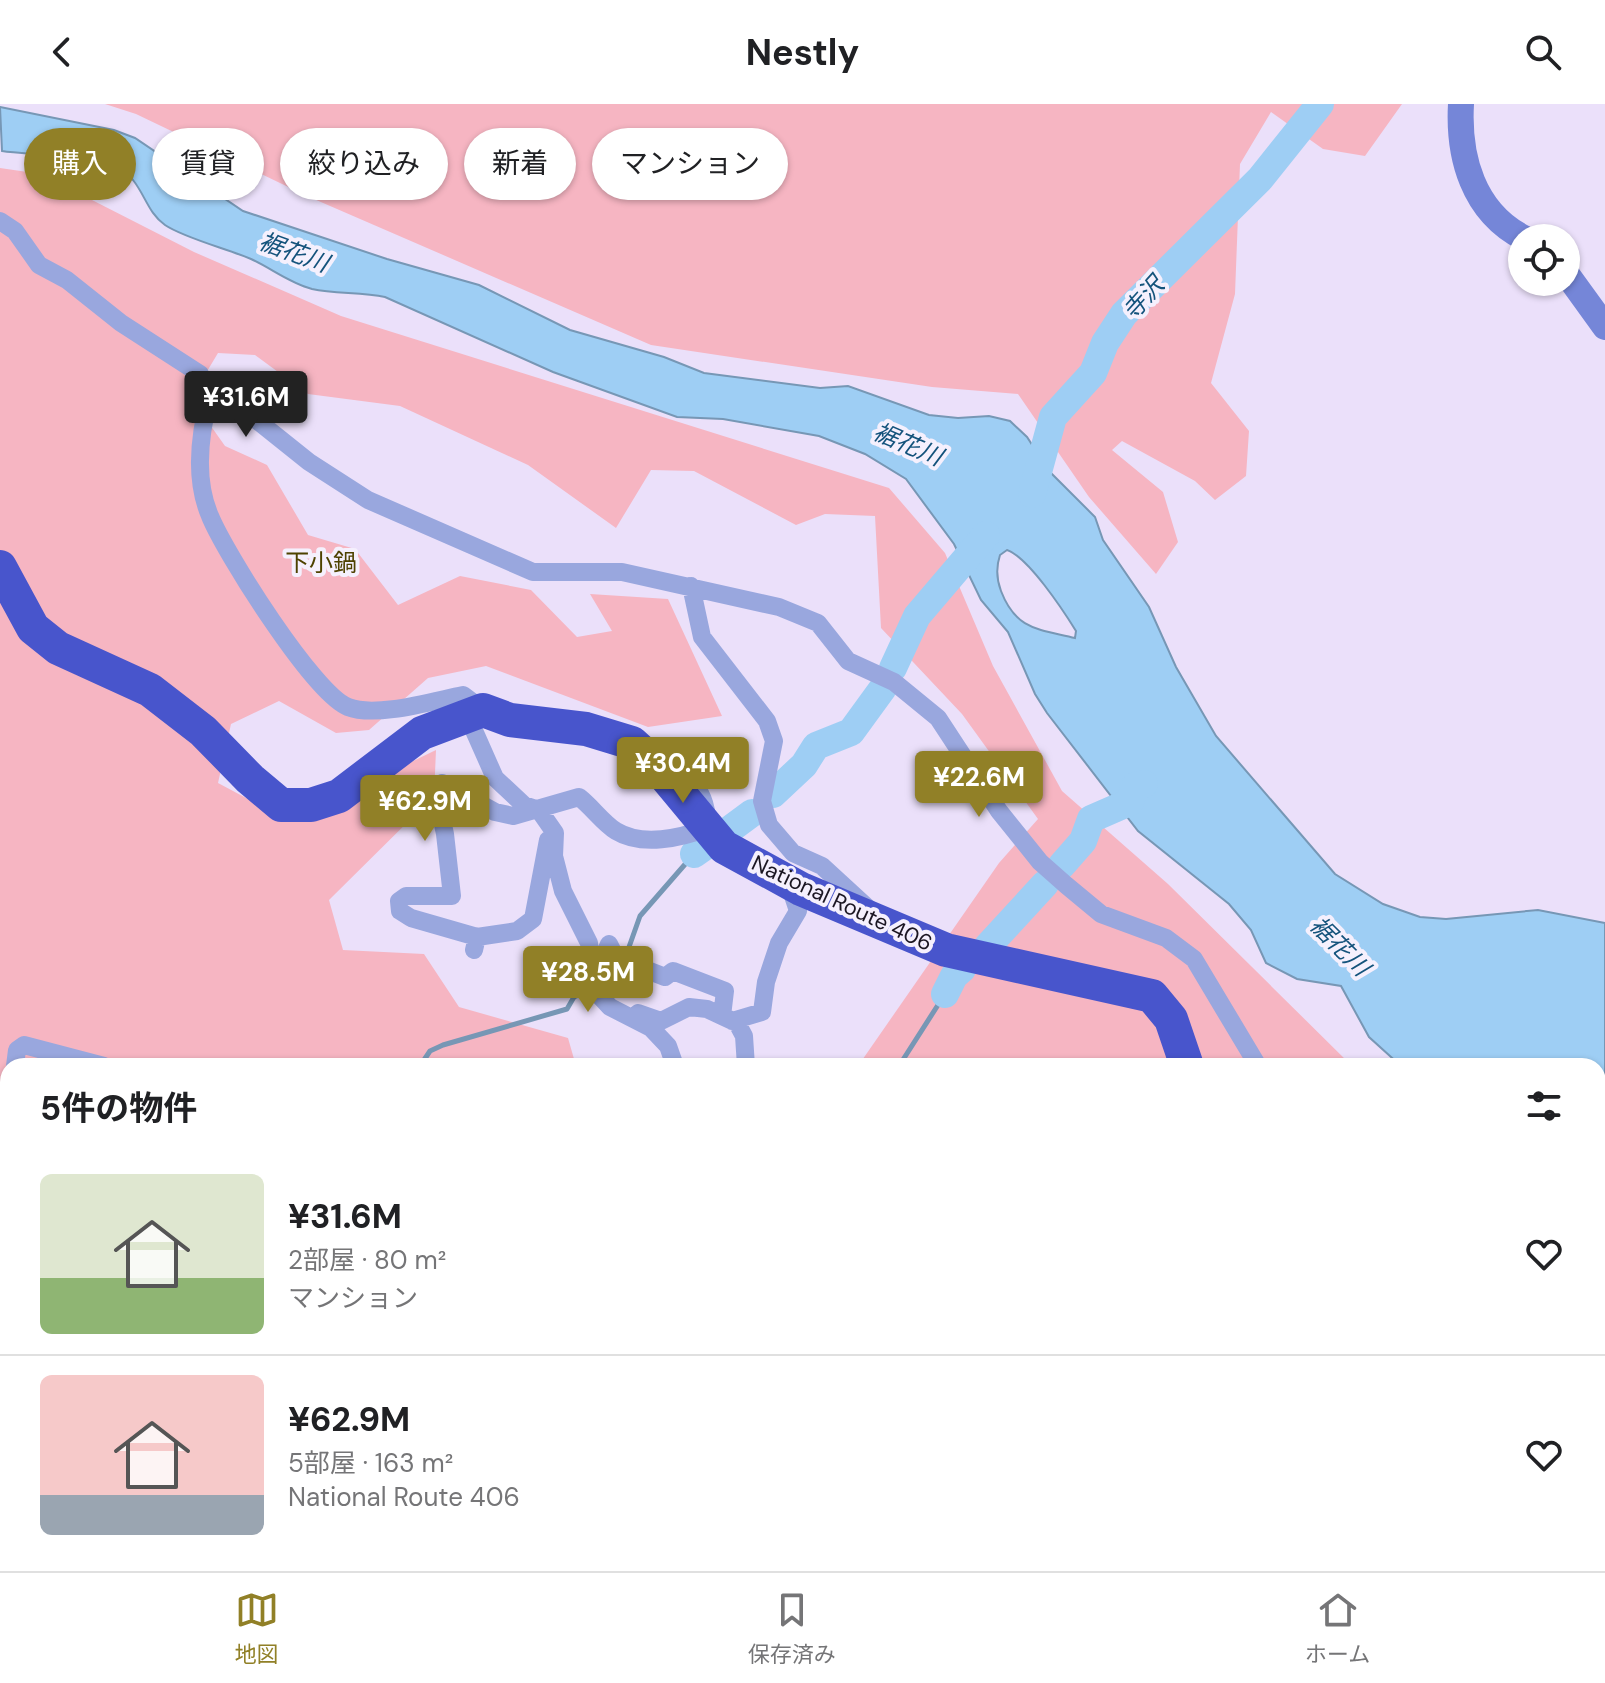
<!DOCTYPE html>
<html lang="ja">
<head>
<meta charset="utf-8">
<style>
  body { margin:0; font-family:"DM Sans","Noto Sans JP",sans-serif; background:#f2f2f2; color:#202124; height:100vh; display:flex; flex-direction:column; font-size:30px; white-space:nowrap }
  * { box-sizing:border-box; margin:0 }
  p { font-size:26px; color:#757577 }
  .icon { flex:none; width:44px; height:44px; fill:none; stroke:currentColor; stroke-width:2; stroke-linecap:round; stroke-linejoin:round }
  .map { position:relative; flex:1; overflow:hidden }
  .sheet { position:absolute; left:0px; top:954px; width:1606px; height:514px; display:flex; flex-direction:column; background:#fff; border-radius:24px 24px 0 0; box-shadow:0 2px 6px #0004 }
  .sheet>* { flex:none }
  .hud { position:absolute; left:24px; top:24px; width:800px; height:72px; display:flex; gap:16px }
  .buttons { position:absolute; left:1508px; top:120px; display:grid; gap:16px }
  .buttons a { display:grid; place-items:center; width:72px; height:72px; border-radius:50%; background:#fff; box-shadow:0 2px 6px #0004; font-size:40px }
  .price { position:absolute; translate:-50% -68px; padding:0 18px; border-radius:8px; background:#918027; color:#fff; font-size:26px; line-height:52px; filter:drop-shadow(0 2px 4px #0008) }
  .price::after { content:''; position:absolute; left:50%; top:48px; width:24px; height:18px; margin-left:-12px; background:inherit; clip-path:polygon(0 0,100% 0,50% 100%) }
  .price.active { background:#222; color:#fff }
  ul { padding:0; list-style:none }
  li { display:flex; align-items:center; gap:24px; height:200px; padding:0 40px }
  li+li { border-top:2px solid #e0e0e0 }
  li span { display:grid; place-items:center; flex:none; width:224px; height:160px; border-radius:12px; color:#555 }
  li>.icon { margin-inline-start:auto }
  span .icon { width:96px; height:96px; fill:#fffc; stroke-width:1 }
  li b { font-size:34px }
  h2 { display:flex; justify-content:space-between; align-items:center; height:96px; padding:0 40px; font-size:34px }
  .tag { padding:0 28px; border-radius:36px; background:#fff; box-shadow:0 2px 6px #0004; font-size:28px; line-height:72px }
  .tag.active { background:#918027; color:#fff }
  header { display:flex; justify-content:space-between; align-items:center; height:104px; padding:0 40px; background:#fff; font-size:36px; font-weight:700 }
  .menu { display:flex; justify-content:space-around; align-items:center; height:112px; border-top:2px solid #e0e0e0; background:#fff; font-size:22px; color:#757577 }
  .menu a { display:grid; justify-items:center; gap:4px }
  .menu .active { color:#918027 }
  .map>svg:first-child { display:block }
  .green { fill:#f6b5c2 }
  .water { fill:#9ecef4; stroke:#7797b5; stroke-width:2; fill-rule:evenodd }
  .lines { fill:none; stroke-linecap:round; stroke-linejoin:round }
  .stream { stroke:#7797b5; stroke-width:5 }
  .river { stroke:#9ecef4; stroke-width:28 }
  .street { stroke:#99a7de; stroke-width:18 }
  .secondary { stroke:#7586d8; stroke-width:26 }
  .highway { stroke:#4855cc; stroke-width:34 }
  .labels { text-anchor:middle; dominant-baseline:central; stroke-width:8; stroke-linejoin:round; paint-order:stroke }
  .street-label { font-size:22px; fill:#1b1622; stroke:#f5f0fd }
  .water-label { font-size:24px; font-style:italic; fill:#14537c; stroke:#f5f0fd }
  .neighbourhood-label { font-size:24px; fill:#4e4200; stroke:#f5f0fd }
</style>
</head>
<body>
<header><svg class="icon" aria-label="back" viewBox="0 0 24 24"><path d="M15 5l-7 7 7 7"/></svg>Nestly<svg class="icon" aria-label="search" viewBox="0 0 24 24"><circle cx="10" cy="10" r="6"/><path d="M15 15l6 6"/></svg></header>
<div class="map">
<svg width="1605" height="1467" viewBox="0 0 1605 1467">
  <rect width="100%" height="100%" fill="#ebe0fa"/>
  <path class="green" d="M105 0H1402L1365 52 1323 45 1271 8 1240 60 1235 190 1211 279 1249 327 1246 372 1215 396 1195 377 1122 337 1112 346 1163 388 1178 438 1156 470 1089 393 1018 290 932 283 651 241 307 92 136 10Z
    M0 64 41 70 194 148 341 212 889 384 945 449 993 562 1062 687 1168 780 1352 962H858L999 759 1038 715 962 610 881 524 875 412 825 410 796 421 694 367 651 366 616 424 528 361 400 302 308 290 255 251 218 249 191 294 225 342 267 361 308 431 355 445 398 501 460 472 531 486 577 533 612 527 590 490 668 495 722 612 648 623 486 562 428 574 369 626 336 629 279 597 231 620 218 679 289 717 436 646 434 692 329 796 343 846 424 850 459 903 568 934 576 962H8V1280L0 1275Z
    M1598 1042 1605 1043V1467H736L744 1460H1598Z
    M8 1428V1460H683L696 1467H0V1437Z"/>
  <path class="water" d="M0 3 114 26 135 34 243 107 387 155 479 181 570 226 664 253 704 269 820 284 848 282 929 311 958 314 989 312 1010 317 1027 333 1049 367 1095 413 1103 436 1149 503 1176 563 1216 632 1335 770 1383 800 1420 813 1446 815 1538 806 1605 819V1014L1598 1013V962H1401L1369 933 1341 882 1297 875 1266 859 1251 826 1229 800 1138 727 1047 609 1035 590 1008 528 981 496 954 440 906 375 865 350 819 332 723 315 677 313 553 268 385 193C361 188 335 190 312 185 289 179 271 164 251 155 228 145 184 134 165 121 149 110 145 91 133 76 110 50 35 52 2 47ZM1007 446C1028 453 1063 506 1076 527L1075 534C1038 525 1016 526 1001 487 996 474 996 463 1000 451Z"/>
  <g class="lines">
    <path class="stream" d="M629 843 640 812 694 750
      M607 876 613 868
      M420 962 430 947 443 941 567 905 574 893 581 889
      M899 962 945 890"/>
    <path class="river" d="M1032 390 1053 313 1093 269 1105 239 1124 210 1260 75 1320 0
      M893 564 917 512 986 431
      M773 690 804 661 816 642 851 628 883 584
      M729 726 752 709
      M694 750 704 743
      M1062 761 1083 737 1091 715 1130 698 1135 682 1144 680
      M988 842 1045 780
      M945 890 954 872 962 865
      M1114 1467 1122 1460"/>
    <path class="street" d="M0 117 15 127 39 161 67 176 121 219 200 270 210 291
      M691 482 702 533 767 617 774 637 762 697 769 721 793 749 822 762 871 807
      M483 606 463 591C433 597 376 614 348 603 314 590 225 449 210 412 194 375 200 328 210 291L234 298 309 358 368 396 533 468H622L779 503 818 519 848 557 894 578 938 614 999 707 1040 758 1066 781 1101 810 1166 834 1194 855 1258 962
      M468 613 495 674 524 701 539 706 555 729 554 752 563 787 589 839 595 887 610 903 651 924 668 942 675 962
      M477 833 517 827 533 815 548 736
      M474 846 477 833 411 814 400 807 399 797 406 792H452L445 730 435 683 442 679 495 708 513 712 579 693C592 703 603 719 616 727 642 743 681 734 707 724 708 701 701 686 685 669
      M591 854 601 859 609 840 616 854 665 873 673 867 725 887 722 912
      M638 909 661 917 689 903 707 905 737 919 744 932 746 962
      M732 917 762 908 766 878 779 839 798 807 789 780
      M15 962 17 946 24 941 104 962
      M1598 1130 1605 1127
      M0 1408 8 1409
      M1369 1467 1374 1460"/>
    <path class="secondary" d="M1461 0C1458 53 1473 108 1524 134
      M1566 169 1605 223"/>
    <path class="highway" d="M0 463 33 524 58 544 150 586 203 627 250 675 281 701H311L339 692 422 629 483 606 510 616 586 625 632 639 655 660 724 743 801 785 946 846 1152 892 1171 915 1187 962
      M1598 1178 1605 1173"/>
  </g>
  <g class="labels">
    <g class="street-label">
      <text transform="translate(842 799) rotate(25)">National Route 406</text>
    </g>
    <g class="water-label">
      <text transform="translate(294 148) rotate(20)">裾花川</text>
      <text transform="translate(1143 194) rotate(-48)">寺沢</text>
      <text transform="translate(908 340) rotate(23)">裾花川</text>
      <text transform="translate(1340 842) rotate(45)">裾花川</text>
    </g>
    <g class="neighbourhood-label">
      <text x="321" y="458">下小鍋</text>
    </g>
  </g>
</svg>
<div class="buttons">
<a><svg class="icon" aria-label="locate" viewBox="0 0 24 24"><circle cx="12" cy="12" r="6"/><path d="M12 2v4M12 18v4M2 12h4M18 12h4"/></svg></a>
</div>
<b class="price active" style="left:246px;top:335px">¥31.6M</b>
<b class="price" style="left:683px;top:701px">¥30.4M</b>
<b class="price" style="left:979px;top:715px">¥22.6M</b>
<b class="price" style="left:425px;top:739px">¥62.9M</b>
<b class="price" style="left:588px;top:910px">¥28.5M</b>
<div class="hud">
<a class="tag active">購入</a>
<a class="tag">賃貸</a>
<a class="tag">絞り込み</a>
<a class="tag">新着</a>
<a class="tag">マンション</a>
</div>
<section class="sheet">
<h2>5件の物件<svg class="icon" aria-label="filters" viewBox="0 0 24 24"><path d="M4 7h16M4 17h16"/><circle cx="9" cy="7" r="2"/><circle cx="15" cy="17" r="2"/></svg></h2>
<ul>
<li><span style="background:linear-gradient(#dfe7d0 65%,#8fb573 0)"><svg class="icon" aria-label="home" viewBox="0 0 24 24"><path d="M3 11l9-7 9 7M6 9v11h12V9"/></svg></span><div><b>¥31.6M</b><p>2部屋 · 80 m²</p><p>マンション</p></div><svg class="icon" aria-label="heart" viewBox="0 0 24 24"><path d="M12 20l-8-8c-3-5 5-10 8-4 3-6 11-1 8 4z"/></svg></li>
<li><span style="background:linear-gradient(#f6c9c9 75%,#9aa5b1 0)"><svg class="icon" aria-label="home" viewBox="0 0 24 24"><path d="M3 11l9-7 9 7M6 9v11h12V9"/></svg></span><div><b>¥62.9M</b><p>5部屋 · 163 m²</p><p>National Route 406</p></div><svg class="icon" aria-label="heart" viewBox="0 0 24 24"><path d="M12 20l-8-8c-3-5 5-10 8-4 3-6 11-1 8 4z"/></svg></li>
</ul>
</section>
</div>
<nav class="menu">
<a class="active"><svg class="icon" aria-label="map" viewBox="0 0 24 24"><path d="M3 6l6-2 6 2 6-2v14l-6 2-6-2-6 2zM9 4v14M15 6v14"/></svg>地図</a>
<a><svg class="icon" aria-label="saved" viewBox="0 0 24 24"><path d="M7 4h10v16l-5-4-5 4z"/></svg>保存済み</a>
<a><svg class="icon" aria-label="home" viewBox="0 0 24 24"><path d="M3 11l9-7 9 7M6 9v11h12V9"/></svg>ホーム</a>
</nav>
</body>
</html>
